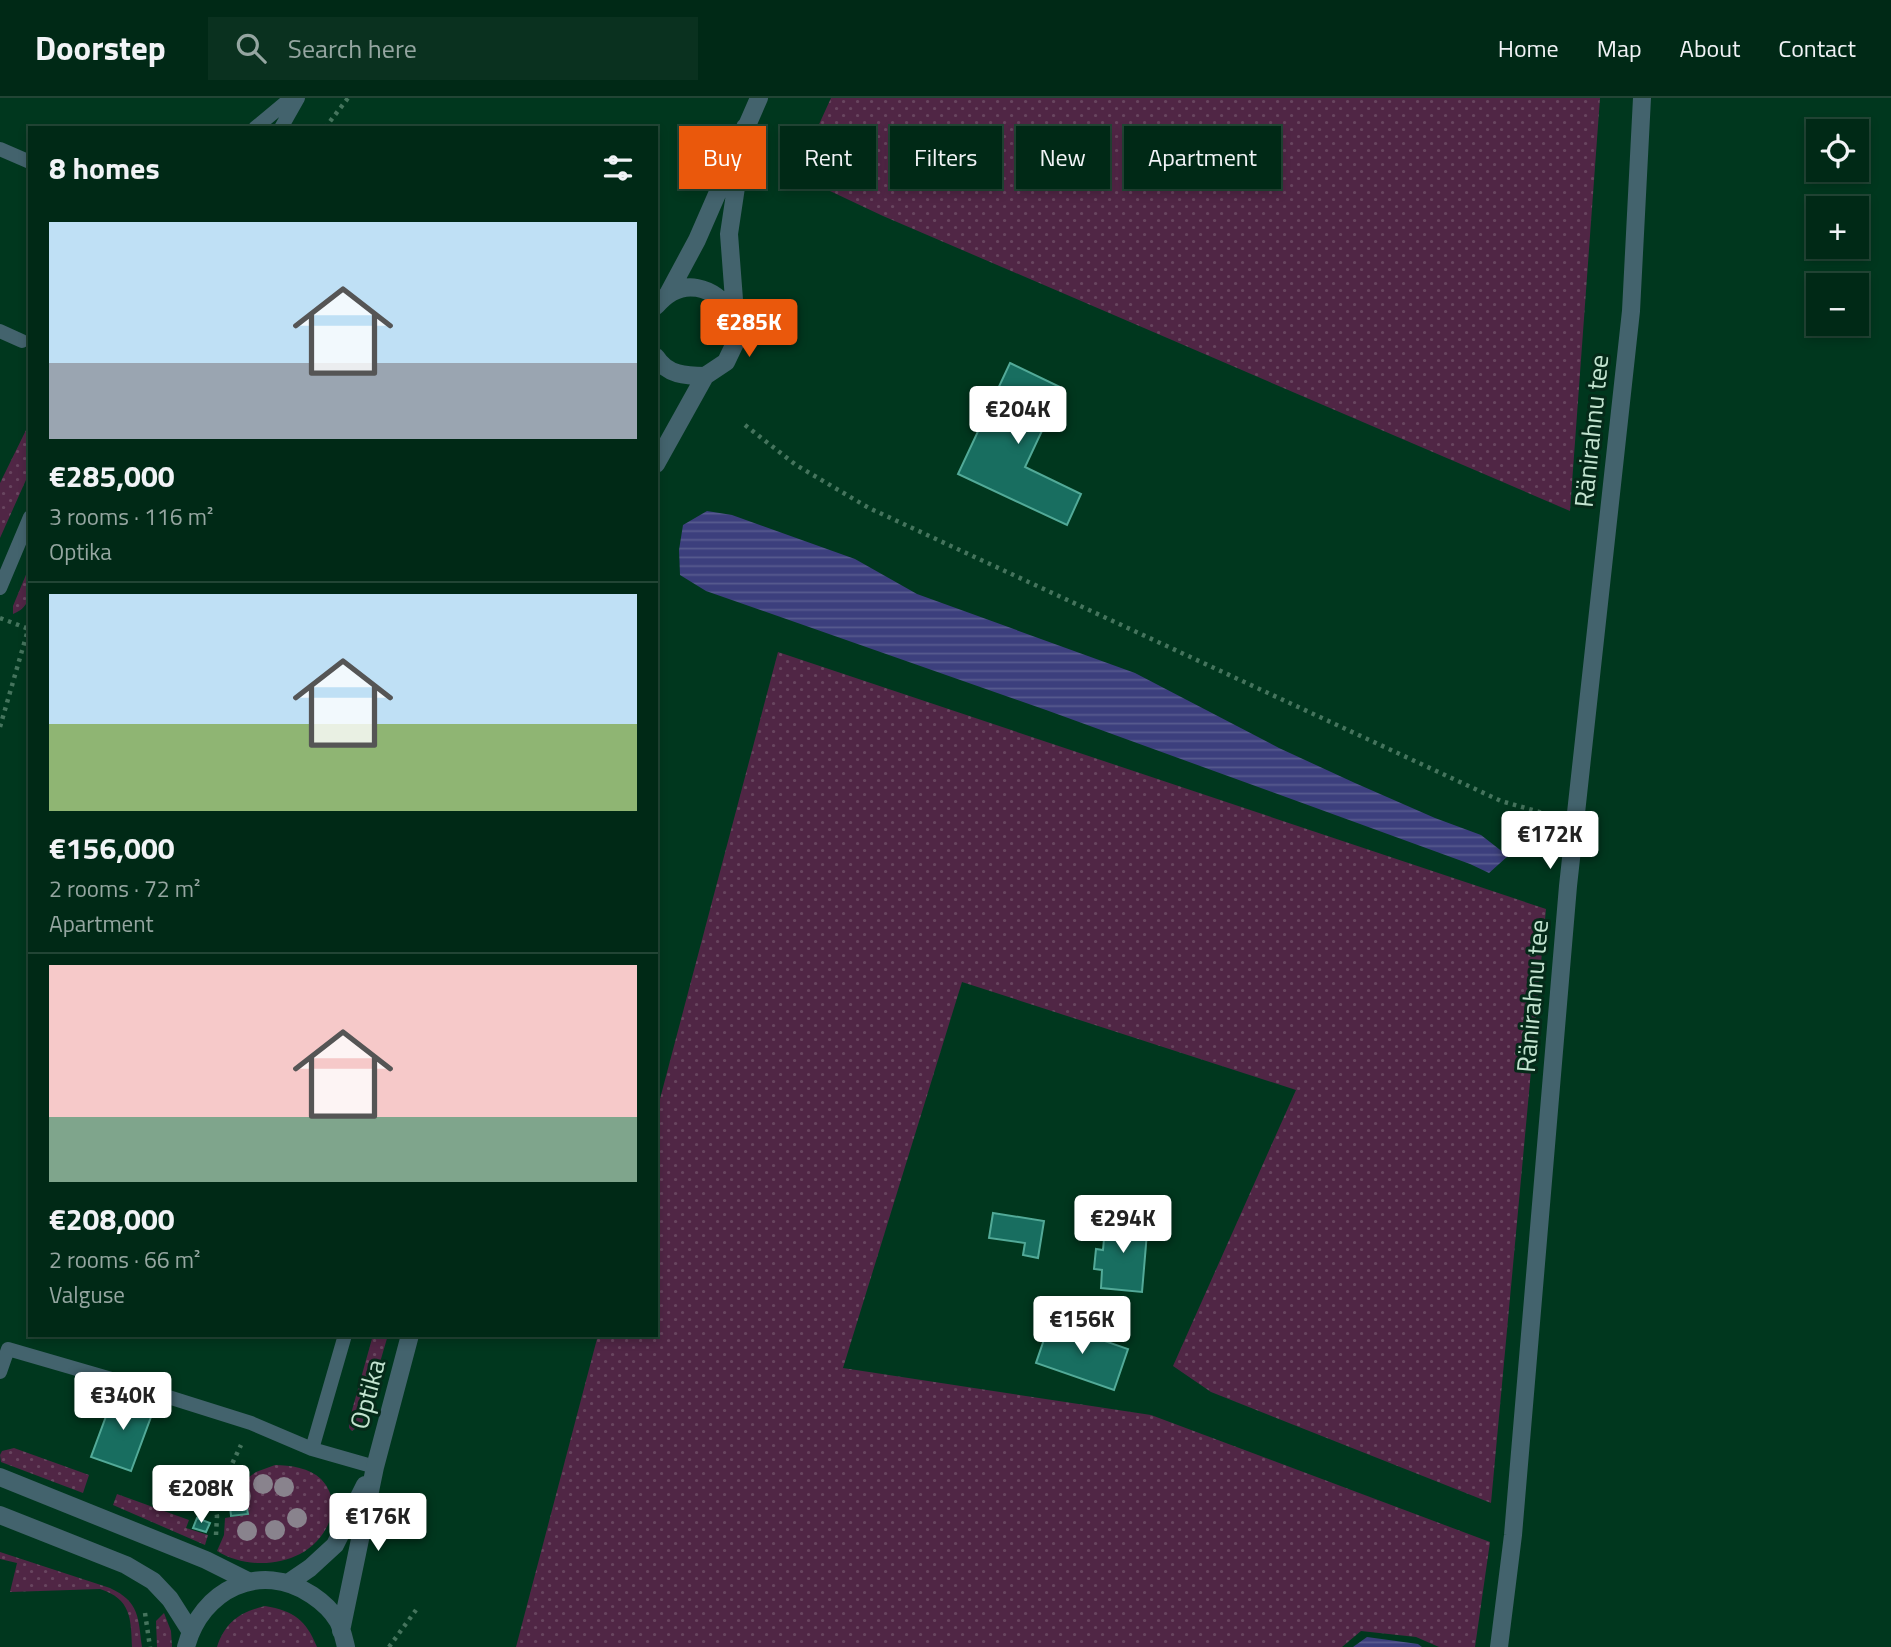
<!DOCTYPE html>
<html lang="en">
<head>
<meta charset="utf-8">
<style>
  body { margin:0; font-family:"Titillium Web",sans-serif; background:#0a311f; color:#f1f3f6; height:100vh; display:flex; flex-direction:column; font-size:26px; white-space:nowrap }
  * { box-sizing:border-box; margin:0 }
  p { font-size:23px; color:#95a6a1 }
  .icon { flex:none; width:38px; height:38px; fill:none; stroke:currentColor; stroke-width:2; stroke-linecap:round; stroke-linejoin:round }
  .map { position:relative; flex:1; overflow:hidden }
  .details { position:absolute; left:28px; top:28px; width:630px; height:1211px; display:flex; flex-direction:column; background:#002916; border-radius:0px; box-shadow:0 4px 10px #0003,0 0 0 2px #224535 }
  .details>* { flex:none }
  .hud { position:absolute; left:679px; top:28px; width:665px; height:63px; display:flex; gap:14px }
  .buttons { position:absolute; left:1806px; top:21px; display:grid; gap:14px }
  .buttons a { display:grid; place-items:center; width:63px; height:63px; border-radius:0px; background:#002916; box-shadow:0 4px 10px #0003,0 0 0 2px #224535; font-size:35px }
  .price { position:absolute; translate:-50% -60px; padding:0 16px; border-radius:7px; background:#fff; color:#222; font-size:23px; line-height:46px; filter:drop-shadow(0 2px 4px #0008) }
  .price::after { content:''; position:absolute; left:50%; top:42px; width:21px; height:16px; margin-left:-10px; background:inherit; clip-path:polygon(0 0,100% 0,50% 100%) }
  .price.active { background:#ea580c; color:#fff }
  ul { padding:0; list-style:none }
  li { display:grid; align-content:center; gap:14px; height:371px; padding:0 21px }
  li+li { border-top:2px solid #224535 }
  li span { display:grid; place-items:center; height:217px; border-radius:0px; color:#555 }
  li>.icon { margin-inline-start:auto }
  span .icon { width:126px; height:126px; fill:#fffc; stroke-width:1 }
  li b { font-size:30px }
  h2 { display:flex; justify-content:space-between; align-items:center; height:84px; padding:0 21px; font-size:30px }
  .chip { padding:0 24px; border-radius:0px; background:#002916; box-shadow:0 4px 10px #0003,0 0 0 2px #224535; font-size:24px; line-height:63px }
  .chip.active { background:#ea580c; color:#fff }
  header { display:flex; align-items:center; gap:42px; box-sizing:border-box; height:98px; padding:0 35px; background:#002916; border-bottom:2px solid #224535 }
  header strong { font-size:33px }
  nav { display:flex; gap:38px; margin-inline-start:auto; font-size:24px }
  .search { width:490px; height:63px; background:#0a311f; display:flex; align-items:center; gap:18px; box-sizing:border-box; padding:0 24px; border-radius:0px; color:#95a6a1; font-size:26px }
  .map>svg:first-child { display:block }
  .grass { fill:url(#grass-dots) }
  .water { fill:url(#water-rules) }
  .building { fill:#186e60; stroke:#52aa98; stroke-width:2 }
  .lines { fill:none; stroke-linecap:round; stroke-linejoin:round }
  .path { stroke:#45745d; stroke-width:4.5; stroke-dasharray:3.5 5; stroke-linecap:butt }
  .service { stroke:#43636d; stroke-width:14 }
  .minor { stroke:#43636d; stroke-width:18 }
  .tree { fill:#89838d }
  .labels { text-anchor:middle; dominant-baseline:central; stroke-width:6; stroke-linejoin:round; paint-order:stroke }
  .street-label { font-size:26px; fill:#c3e4d0; stroke:#052a19 }
</style>
</head>
<body>
<header>
<strong>Doorstep</strong>
<div class="search"><svg class="icon" aria-label="search" viewBox="0 0 24 24"><circle cx="10" cy="10" r="6"/><path d="M15 15l6 6"/></svg>Search here</div>
<nav><a>Home</a><a>Map</a><a>About</a><a>Contact</a></nav>
</header>
<div class="map">
<svg width="1891" height="1549" viewBox="0 0 1891 1549">
  <defs>
    <pattern id="grass-dots" width="8" height="8" patternUnits="userSpaceOnUse" patternTransform="scale(1.75)"><rect width="8" height="8" fill="#502645"/><path d="M2 2h.1M6 6h.1" fill="none" stroke="#68455f" stroke-width="1.8" stroke-linecap="round"/></pattern>
    <pattern id="water-rules" width="6" height="5" patternUnits="userSpaceOnUse" patternTransform="scale(1.75)"><rect width="6" height="5" fill="#3c3f7d"/><path d="M0 2.5h6" fill="none" stroke="#575b8e"/></pattern>
  </defs>
  <rect width="100%" height="100%" fill="#00371e"/>
  <path class="grass" d="M831 0H1600L1570 413 883 118 796 77Z
    M30 324V373L0 440V385Z
    M30 467C30 487 35 508 13 516V508Z
    M778 554 1546 811 1491 1405 1211 1294 1173 1268 1296 992 962 884 843 1270 1151 1317 1490 1444 1475 1549H1439L1416 1539 1361 1533 1342 1549H516L598 1237H656V1016Z
    M373 1237H388L362 1326 352 1333 349 1330V1323Z
    M14 1350 89 1377 83 1395 1 1364 0 1357 2 1353Z
    M275 1367C290 1367 310 1370 321 1381 345 1406 327 1442 300 1456 275 1469 241 1468 217 1453L224 1437 225 1420 248 1416 246 1406 222 1409 219 1401 256 1374Z
    M117 1396 189 1422 186 1430 208 1437 205 1447 113 1407Z
    M0 1454 110 1490C140 1504 138 1520 142 1549H132C131 1520 131 1501 100 1491L10 1494 17 1465 0 1461Z
    M265 1508C294 1513 306 1522 317 1549H217C225 1524 240 1514 265 1508Z
    M164 1515 171 1533 172 1549H157L156 1523Z"/>
  <path class="water" d="M707 413 732 417 855 461 917 496 1135 575 1279 650 1355 685 1435 720 1481 737 1508 758 1489 775 1470 766 1046 612 706 493 680 477 679 452 683 427Z
    M1367 1539 1418 1546 1422 1549H1353Z"/>
  <path class="building" d="M1183 28 1216 40 1205 70 1171 58Z
    M1010 265 1062 290 1025 369 1081 396 1067 427 958 376Z
    M993 1115 1044 1123 1038 1160 1023 1157 1025 1145 989 1140Z
    M1106 1119 1148 1123 1142 1194 1101 1190 1102 1172 1094 1171 1096 1151 1103 1152Z
    M1050 1224 1128 1251 1114 1292 1036 1265Z
    M115 1294 155 1308 131 1373 91 1359Z
    M246 1406 248 1416 231 1418 230 1408Z
    M197 1420 210 1425 206 1434 193 1430Z"/>
  <g class="lines">
    <path class="path" d="M325 30 348 0
      M745 327 796 367 869 410 1501 703 1550 717
      M0 520 29 531
      M0 629 30 525
      M216 1437 217 1418 214 1404 241 1347
      M145 1515 150 1549
      M389 1549 416 1512"/>
    <path class="service" d="M255 30 291 0
      M281 30 298 0
      M0 51 30 64
      M0 233 22 243
      M0 490 30 419
      M0 1274 8 1251 108 1280 251 1325 312 1351 375 1369
      M312 1351 345 1237"/>
    <path class="minor" d="M668 196 697 142 759 0
      M656 208C682 177 714 188 734 217
      M656 259C667 277 686 278 705 278
      M656 366 705 278 726 264 737 241 729 136 745 29
      M0 1379 206 1462 250 1484
      M0 1417 126 1467 153 1483 170 1501 191 1534
      M288 1485 310 1470 335 1447 365 1387
      M341 1533 375 1369 410 1237
      M186 1549C201 1492 260 1462 312 1497 321 1503 332 1513 338 1523 342 1531 344 1541 346 1549
      M1499 1549 1513 1437 1568 788 1631 213 1642 0"/>
  </g>
  <g class="tree">
    <circle cx="263" cy="1386" r="10"/>
    <circle cx="284" cy="1389" r="10"/>
    <circle cx="241" cy="1398" r="10"/>
    <circle cx="297" cy="1420" r="10"/>
    <circle cx="275" cy="1432" r="10"/>
    <circle cx="247" cy="1433" r="10"/>
  </g>
  <g class="labels">
    <g class="street-label">
      <text transform="translate(1591 333) rotate(-84)">Ränirahnu tee</text>
      <text transform="translate(1532 898) rotate(-85)">Ränirahnu tee</text>
      <text transform="translate(367 1296) rotate(-75)">Optika</text>
    </g>
  </g>
</svg>
<div class="buttons">
<a><svg class="icon" aria-label="locate" viewBox="0 0 24 24"><circle cx="12" cy="12" r="6"/><path d="M12 2v4M12 18v4M2 12h4M18 12h4"/></svg></a>
<a>+</a>
<a>−</a>
</div>
<b class="price active" style="left:749px;top:261px">€285K</b>
<b class="price" style="left:1018px;top:348px">€204K</b>
<b class="price" style="left:1550px;top:773px">€172K</b>
<b class="price" style="left:1123px;top:1157px">€294K</b>
<b class="price" style="left:1082px;top:1258px">€156K</b>
<b class="price" style="left:123px;top:1334px">€340K</b>
<b class="price" style="left:201px;top:1427px">€208K</b>
<b class="price" style="left:378px;top:1455px">€176K</b>
<div class="hud">
<a class="chip active">Buy</a>
<a class="chip">Rent</a>
<a class="chip">Filters</a>
<a class="chip">New</a>
<a class="chip">Apartment</a>
</div>
<section class="details">
<h2>8 homes<svg class="icon" aria-label="filters" viewBox="0 0 24 24"><path d="M4 7h16M4 17h16"/><circle cx="9" cy="7" r="2"/><circle cx="15" cy="17" r="2"/></svg></h2>
<ul>
<li><span style="background:linear-gradient(#bfe0f5 65%,#9aa5b1 0)"><svg class="icon" aria-label="home" viewBox="0 0 24 24"><path d="M3 11l9-7 9 7M6 9v11h12V9"/></svg></span><div><b>€285,000</b><p>3 rooms · 116 m²</p><p>Optika</p></div></li>
<li><span style="background:linear-gradient(#bfe0f5 60%,#8fb573 0)"><svg class="icon" aria-label="home" viewBox="0 0 24 24"><path d="M3 11l9-7 9 7M6 9v11h12V9"/></svg></span><div><b>€156,000</b><p>2 rooms · 72 m²</p><p>Apartment</p></div></li>
<li><span style="background:linear-gradient(#f6c9c9 70%,#7fa58c 0)"><svg class="icon" aria-label="home" viewBox="0 0 24 24"><path d="M3 11l9-7 9 7M6 9v11h12V9"/></svg></span><div><b>€208,000</b><p>2 rooms · 66 m²</p><p>Valguse</p></div></li>
</ul>
</section>
</div>
</body>
</html>
